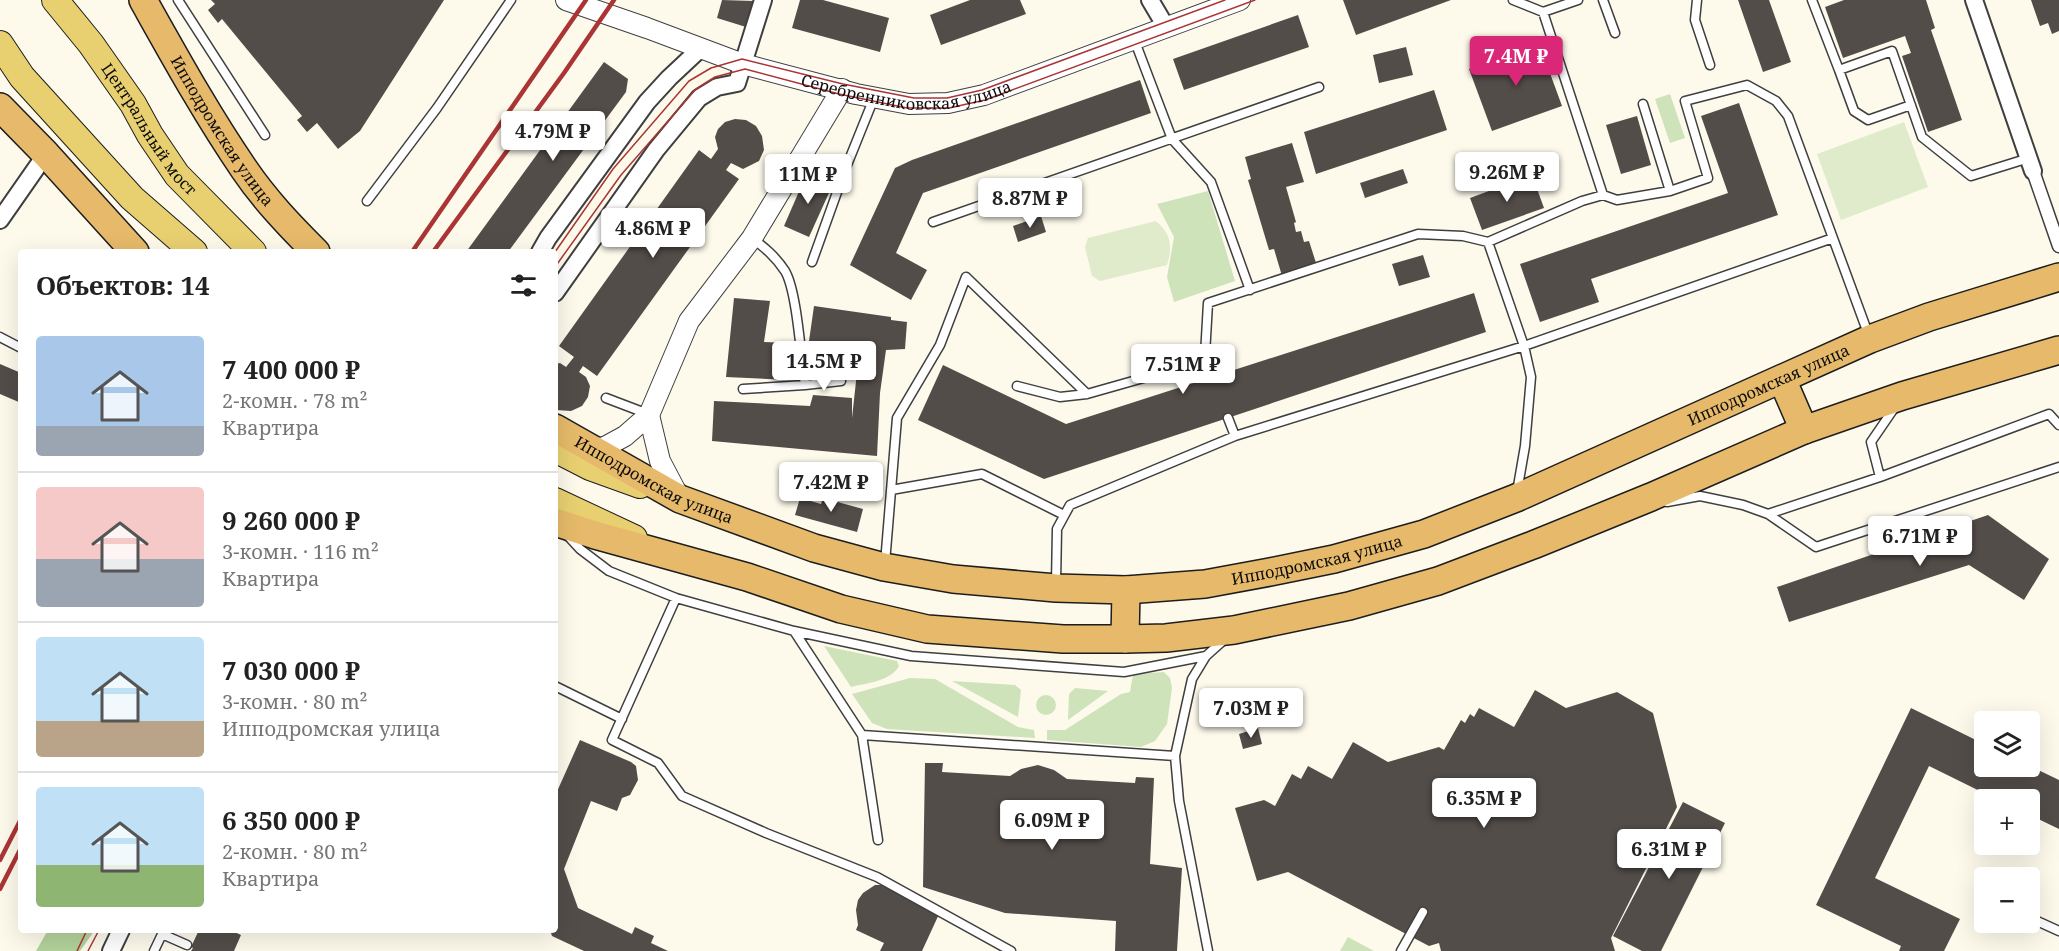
<!DOCTYPE html>
<html lang="ru">
<head>
<meta charset="utf-8">
<style>
  body { margin:0; font-family:"Noto Serif",serif; background:#f6f6f6; color:#222; height:100vh; display:flex; flex-direction:column; font-size:22px; white-space:nowrap }
  * { box-sizing:border-box; margin:0 }
  p { font-size:20px; color:#767676 }
  .icon { flex:none; width:33px; height:33px; fill:none; stroke:currentColor; stroke-width:2; stroke-linecap:round; stroke-linejoin:round }
  .map { position:relative; flex:1; overflow:hidden }
  .details { position:absolute; left:18px; top:249px; width:540px; height:684px; display:flex; flex-direction:column; background:#fff; border-radius:6px; box-shadow:0 6px 24px #0002 }
  .details>* { flex:none }
  .controls { position:absolute; left:1974px; top:711px; display:grid; gap:12px }
  .controls a { display:grid; place-items:center; width:66px; height:66px; border-radius:6px; background:#fff; box-shadow:0 6px 24px #0002; font-size:30px }
  .price { position:absolute; translate:-50% -51px; padding:0 14px; border-radius:6px; background:#fff; color:#222; font-size:20px; line-height:39px; filter:drop-shadow(0 2px 3px #0008) }
  .price::after { content:''; position:absolute; left:50%; top:36px; width:18px; height:14px; margin-left:-9px; background:inherit; clip-path:polygon(0 0,100% 0,50% 100%) }
  .price.selected { background:#db2777; color:#fff }
  ul { padding:0; list-style:none }
  li { display:flex; align-items:center; gap:18px; height:150px; padding:0 18px }
  li+li { border-top:2px solid #e0e0e0 }
  li span { display:grid; place-items:center; flex:none; width:168px; height:120px; border-radius:6px; color:#555 }
  li>.icon { margin-inline-start:auto }
  span .icon { width:72px; height:72px; fill:#fffc; stroke-width:1 }
  li b { font-size:26px }
  h2 { display:flex; justify-content:space-between; align-items:center; height:72px; padding:0 18px; font-size:26px }
  .map>svg:first-child { display:block }
  .green { fill:#cee3ba }
  .forest { fill:#b2d29b }
  .pitch { fill:#dfebcb }
  .building { fill:#534d49 }
  .lines { fill:none; stroke-linecap:round; stroke-linejoin:round }
  .service-casing { stroke:#3f3f3f; stroke-width:11 }
  .pedestrian-casing { stroke:#3f3f3f; stroke-width:15 }
  .minor-casing { stroke:#3f3f3f; stroke-width:20 }
  .tertiary-casing { stroke:#3f3f3f; stroke-width:22 }
  .primary-casing { stroke:#1d1d1d; stroke-width:28 }
  .trunk-casing { stroke:#1d1d1d; stroke-width:30 }
  .service { stroke:#fff; stroke-width:8 }
  .pedestrian { stroke:#fff; stroke-width:12 }
  .minor { stroke:#fff; stroke-width:16 }
  .tertiary { stroke:#fff; stroke-width:20 }
  .primary { stroke:#e8d071; stroke-width:26 }
  .trunk { stroke:#e6ba6a; stroke-width:27 }
  .tram { stroke:#ab3535; stroke-width:1.5 }
  .rail { stroke:#ab3535; stroke-width:4.5 }
  .labels { text-anchor:middle; dominant-baseline:central; stroke-width:6; stroke-linejoin:round; paint-order:stroke }
  .street-label { font-size:16px; fill:#0c0c0c; stroke:#fff }
</style>
</head>
<body>
<div class="map">
<svg width="2059" height="951" viewBox="0 0 2059 951">
  <rect width="100%" height="100%" fill="#fdfaec"/>
  <path class="green" d="M1670 94 1685 138 1670 143 1655 99Z
    M1208 191 1235 281 1174 302 1167 277 1174 237 1157 204Z
    M824 646 897 661 899 666C891 681 867 683 851 687Z
    M1164 672 1170 678 1172 688 1167 724 1155 741 1141 747 1047 740V730H1065L1121 694 1130 692 1133 674Z
    M910 678 935 679 1018 727 1034 730 1035 738 887 729 872 723 852 694Z
    M952 681 1015 685 1021 690 1018 717Z
    M1075 688 1108 691 1068 720 1069 694Z
    M1036 705a10 10 0 1 1 20 0a10 10 0 1 1-20 0Z
    M1348 937 1374 951H1340Z"/>
  <path class="forest" d="M48 930H95L80 951H36Z"/>
  <path class="pitch" d="M1904 122 1928 187 1841 220 1817 154Z
    M1156 221C1171 234 1173 246 1167 265L1100 281 1092 276 1085 247 1088 238Z"/>
  <path class="building" d="M211 0H444L360 131 338 149 317 123 307 132 297 120 302 116 222 19 218 23 208 10 215 4Z
    M722 0 754 1 746 27 717 18Z
    M800 0H823L889 18 880 52 792 28Z
    M970 0H1020L1026 14 941 45 930 15Z
    M1343 0H1451L1356 35Z
    M1738 0H1769L1791 62 1763 72Z
    M1844 0H1926L1935 28 1931 30 1962 120 1928 132 1902 56 1911 53 1905 36 1843 58 1825 7Z
    M2031 0H2059V31L2052 34 2048 23 2040 26Z
    M1298 15 1309 47 1184 90 1173 59Z
    M1539 43 1562 106 1492 131 1469 69Z
    M1406 47 1413 75 1379 83 1373 55Z
    M604 62 628 79 626 92 508 252H466Z
    M1140 80 1151 113 923 193 896 253 927 270 911 300 850 265 895 168 912 160Z
    M1434 90 1447 130 1316 174 1304 132Z
    M1739 103 1778 215 1591 279 1599 302 1540 322 1520 264 1728 193 1701 116Z
    M1637 116 1651 165 1621 174 1606 125Z
    M735 119 746 120 756 126 762 136 764 150 759 161 743 169 731 163 726 170 739 179 597 376 583 366 579 372 586 377 590 386 588 397 582 406 571 411 556 410 555 364 560 363 566 367 574 357 559 346 699 150 711 159 718 149 715 137 718 129 725 122Z
    M1292 143 1304 182 1286 187 1296 222 1294 223 1296 232 1301 231 1304 242 1309 241 1317 266 1282 276 1274 249 1269 250 1248 180 1251 179 1245 157Z
    M1403 169 1408 183 1365 198 1360 183Z
    M807 173 833 184 809 237 784 226Z
    M1532 175 1544 208 1482 230 1470 198Z
    M1041 216 1046 232 1018 242 1013 226Z
    M1423 255 1430 277 1399 286 1392 264Z
    M1474 293 1486 332 1044 479 918 420 943 365 1066 424Z
    M734 298 770 301 764 342 790 343 788 380 726 377Z
    M814 306 891 317V320L907 322 905 349 886 350 880 393 877 456 712 441 714 401 810 406 813 395 852 398V418L858 363 807 355Z
    M0 364 21 373V403L0 394Z
    M800 498 821 504 823 498 863 509 857 532 795 515Z
    M1988 515 2049 559 2024 600 1969 565 1789 622 1777 587Z
    M1535 690 1566 708 1617 692 1653 713 1677 807 1611 938 1615 951H1441L1439 943 1429 946 1288 872 1257 881 1235 808 1264 800 1275 806 1292 774 1301 779 1308 766 1332 779 1353 742 1388 762 1439 747 1444 750 1461 720 1465 723 1470 714 1474 717 1479 708 1514 727Z
    M1911 708 1984 744V766H2030L2059 780V829L2030 815V800H1998L1929 766 1875 878 1960 919 1944 951H1899L1901 946 1816 905Z
    M1258 728 1262 744 1243 749 1239 734Z
    M580 740 631 762 636 766 638 780 630 795 622 798 617 811 591 801 564 869 578 908 632 934 635 927 654 936 651 943 668 951H584L552 936 550 930H555V796Z
    M925 763H943L942 772 1010 776 1021 769 1038 765 1054 770 1067 779 1135 783 1136 777 1154 778 1150 864 1182 868 1177 951H1115L1116 921 1005 913 923 887Z
    M1683 802 1725 823 1661 951H1642L1613 936Z
    M875 885H881L940 912 922 951H880L884 943 856 930 858 925 856 910 858 900 863 893Z
    M199 930H230L241 935 234 951H191L193 948 191 947Z"/>
  <g class="lines">
    <defs>
      <path id="service" d="M178 0 265 135
        M1513 0 1543 12 1603 195
        M1603 0 1615 33
        M1697 0 1695 20 1710 65
        M1812 0 1839 70 1892 51 1922 137 1971 176 2029 158
        M1543 12 1578 0
        M1134 39 1172 139 1211 182 1250 290
        M1839 70 1854 111 1868 120 1911 105
        M1643 104 1670 191
        M367 201 437 108 511 0
        M933 222 1319 87
        M752 238C765 248 776 257 785 271 797 291 801 358 805 385L841 381
        M1488 242 1524 346 1531 377 1525 446 1517 492
        M812 262 845 170 874 98
        M0 337 21 348
        M1213 377 1205 355 1208 303 1418 234 1463 236 1488 242 1582 201 1603 195 1617 200 1670 191 1708 178 1685 101 1747 85 1776 101 1788 116 1869 336
        M1017 386 1060 397 1087 394 1207 360
        M743 389 805 385
        M606 398 648 414
        M1228 418 1235 436
        M1880 477 1871 442 1895 407
        M891 490 982 474 1064 515
        M1667 502 1700 496 1743 505 1768 514 1816 547 2059 467
        M1768 514 1880 477 2049 414 2059 425
        M568 536 580 549 609 571 676 598 794 631 862 735 878 840
        M885 563 897 418 940 345 966 277 1087 394
        M1056 583 1057 529 1070 505 1235 436 1524 346 1833 238
        M676 598 612 740 658 763 682 796 766 833 877 877 1011 951
        M794 631 911 656 1124 672 1206 656
        M555 686 622 719
        M862 735 1175 756
        M2037 921 2059 931
        M162 934 187 945
        M154 951 164 930
        M1208 951 1179 801 1175 756 1192 679 1206 656 1225 639
        M1401 951 1423 912"/>
      <path id="pedestrian" d="M2033 171 2059 246"/>
      <path id="minor" d="M1150 0 1166 27
        M1974 0 2033 171
        M0 220 46 154
        M540 252 548 238 647 102 669 78 701 48
        M555 293 656 150 699 98 717 87 737 83 763 0
        M111 951 121 930"/>
      <g id="tertiary">
        <path id="s1" d="M566 0 647 28 743 64 856 94 909 104 948 103 984 95 1240 0"/>
        <path d="M649 415 660 461 680 499"/>
        <path d="M587 447 603 448 625 436 649 415 689 321 752 238 842 89"/>
      </g>
      <g id="primary">
        <path id="s2" d="M55 0 91 44 133 104 150 135 177 175 253 252"/>
        <path d="M0 44 22 77 132 198 194 252"/>
        <path d="M555 449 590 467 640 485"/>
        <path d="M555 501 634 538"/>
      </g>
      <g id="trunk">
        <path id="s3" d="M143 0C175 57 207 115 244 169 265 200 290 226 316 252"/>
        <path d="M0 107 46 154 135 252"/>
        <path d="M1782 379 1804 430"/>
        <path id="s4" d="M555 428 680 499 814 548 884 567 953 579 1056 588 1126 590 1205 584 1270 572 1334 559 1424 534 1516 498 1870 339 1929 317 2059 277"/>
        <path d="M555 522 595 535 747 577 841 609 927 629 1063 639H1125L1166 638 1234 630 1349 606 1438 581 1533 545 1651 497 1804 430 1902 396 2059 350"/>
        <path d="M1125 639 1126 590"/>
      </g>
    </defs>
    <use href="#service" class="service-casing"/>
    <use href="#pedestrian" class="pedestrian-casing"/>
    <use href="#minor" class="minor-casing"/>
    <use href="#tertiary" class="tertiary-casing"/>
    <use href="#primary" class="primary-casing"/>
    <use href="#trunk" class="trunk-casing"/>
    <use href="#service" class="service"/>
    <use href="#pedestrian" class="pedestrian"/>
    <use href="#minor" class="minor"/>
    <use href="#tertiary" class="tertiary"/>
    <use href="#primary" class="primary"/>
    <use href="#trunk" class="trunk"/>
    <path class="tram" d="M555 252 613 169 689 81 711 68 742 59 843 84 914 98H947L982 90 1225 0
      M555 267 621 175 696 89 715 77 745 69 839 94 907 108H949L985 100 1255 0
      M77 951 87 930
      M88 951 99 930"/>
    <path class="rail" d="M412 252 586 0
      M433 252 564 73 614 0
      M0 860 21 819
      M0 889 21 848"/>
  </g>
  <g class="labels">
    <g class="street-label">
      <text stroke="none"><textPath href="#s1" startOffset="356">Серебренниковская улица</textPath></text>
      <text stroke="none"><textPath href="#s2" startOffset="160">Центральный мост</textPath></text>
      <text stroke="none"><textPath href="#s3" startOffset="153">Ипподромская улица</textPath></text>
      <text stroke="none"><textPath href="#s4" startOffset="1282">Ипподромская улица</textPath></text>
      <text stroke="none"><textPath href="#s4" startOffset="112">Ипподромская улица</textPath></text>
      <text stroke="none"><textPath href="#s4" startOffset="796">Ипподромская улица</textPath></text>
    </g>
  </g>
</svg>
<div class="controls">
<a><svg class="icon" aria-label="layers" viewBox="0 0 24 24"><path d="M12 4l9 5-9 5-9-5zM3 14l9 5 9-5"/></svg></a>
<a>+</a>
<a>−</a>
</div>
<b class="price selected" style="left:1516px;top:87px">7.4M ₽</b>
<b class="price" style="left:553px;top:162px">4.79M ₽</b>
<b class="price" style="left:1507px;top:203px">9.26M ₽</b>
<b class="price" style="left:808px;top:205px">11M ₽</b>
<b class="price" style="left:1030px;top:229px">8.87M ₽</b>
<b class="price" style="left:653px;top:259px">4.86M ₽</b>
<b class="price" style="left:824px;top:392px">14.5M ₽</b>
<b class="price" style="left:1183px;top:395px">7.51M ₽</b>
<b class="price" style="left:831px;top:513px">7.42M ₽</b>
<b class="price" style="left:1920px;top:567px">6.71M ₽</b>
<b class="price" style="left:1251px;top:739px">7.03M ₽</b>
<b class="price" style="left:1484px;top:829px">6.35M ₽</b>
<b class="price" style="left:1052px;top:851px">6.09M ₽</b>
<b class="price" style="left:1669px;top:880px">6.31M ₽</b>
<section class="details">
<h2>Объектов: 14<svg class="icon" aria-label="filters" viewBox="0 0 24 24"><path d="M4 7h16M4 17h16"/><circle cx="9" cy="7" r="2"/><circle cx="15" cy="17" r="2"/></svg></h2>
<ul>
<li><span style="background:linear-gradient(#a9c7e8 75%,#9aa5b1 0)"><svg class="icon" aria-label="home" viewBox="0 0 24 24"><path d="M3 11l9-7 9 7M6 9v11h12V9"/></svg></span><div><b>7 400 000 ₽</b><p>2-комн. · 78 m²</p><p>Квартира</p></div></li>
<li><span style="background:linear-gradient(#f6c9c9 60%,#9aa5b1 0)"><svg class="icon" aria-label="home" viewBox="0 0 24 24"><path d="M3 11l9-7 9 7M6 9v11h12V9"/></svg></span><div><b>9 260 000 ₽</b><p>3-комн. · 116 m²</p><p>Квартира</p></div></li>
<li><span style="background:linear-gradient(#bfe0f5 70%,#b9a48a 0)"><svg class="icon" aria-label="home" viewBox="0 0 24 24"><path d="M3 11l9-7 9 7M6 9v11h12V9"/></svg></span><div><b>7 030 000 ₽</b><p>3-комн. · 80 m²</p><p>Ипподромская улица</p></div></li>
<li><span style="background:linear-gradient(#bfe0f5 65%,#8fb573 0)"><svg class="icon" aria-label="home" viewBox="0 0 24 24"><path d="M3 11l9-7 9 7M6 9v11h12V9"/></svg></span><div><b>6 350 000 ₽</b><p>2-комн. · 80 m²</p><p>Квартира</p></div></li>
</ul>
</section>
</div>
</body>
</html>
